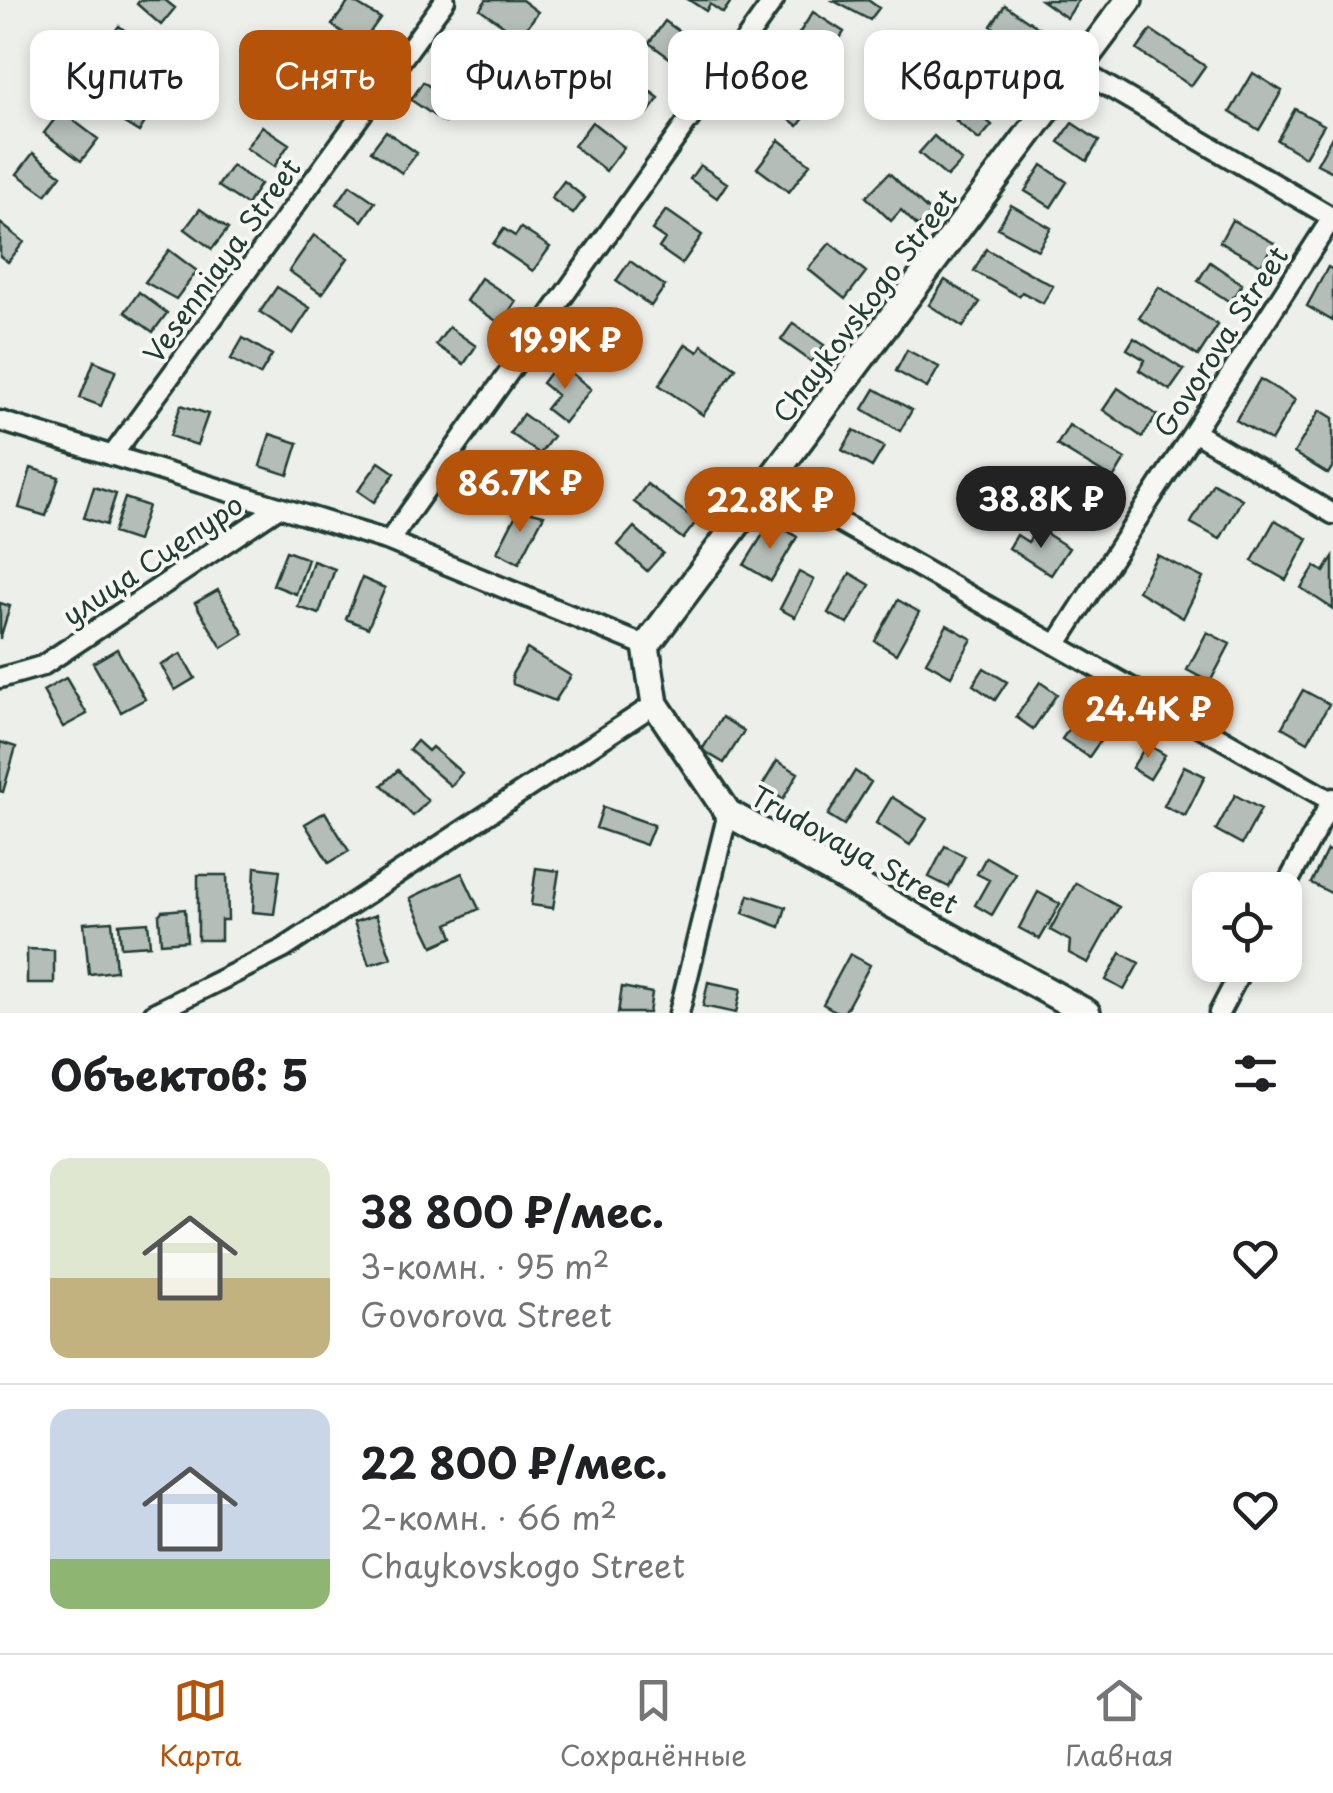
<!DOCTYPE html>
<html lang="ru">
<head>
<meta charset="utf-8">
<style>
  body { margin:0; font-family:"Playpen Sans",sans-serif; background:#f2f2f2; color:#202124; height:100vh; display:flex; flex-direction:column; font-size:38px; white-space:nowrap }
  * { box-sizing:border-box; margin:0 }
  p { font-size:32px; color:#757577 }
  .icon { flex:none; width:55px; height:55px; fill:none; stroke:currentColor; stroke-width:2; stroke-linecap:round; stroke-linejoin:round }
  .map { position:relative; height:1013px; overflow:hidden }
  .sheet { display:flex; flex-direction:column; background:#fff; flex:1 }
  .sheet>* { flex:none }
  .guide { position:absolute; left:30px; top:30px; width:1275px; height:90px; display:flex; gap:20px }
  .tools { position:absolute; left:1192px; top:872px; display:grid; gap:20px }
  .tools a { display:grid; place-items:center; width:110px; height:110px; border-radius:20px; background:#fff; box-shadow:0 5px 15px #0003; font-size:50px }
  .price { position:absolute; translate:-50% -85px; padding:0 22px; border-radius:35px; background:#b45309; color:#fff; font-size:32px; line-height:65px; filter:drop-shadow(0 2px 5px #0008) }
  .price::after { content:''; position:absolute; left:50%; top:60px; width:30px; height:22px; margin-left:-15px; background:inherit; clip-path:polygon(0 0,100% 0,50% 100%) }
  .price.current { background:#222; color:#fff }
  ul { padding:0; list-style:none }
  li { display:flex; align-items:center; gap:30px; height:250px; padding:0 50px }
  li+li { border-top:2px solid #e0e0e0 }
  li span { display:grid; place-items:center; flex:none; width:280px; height:200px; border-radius:20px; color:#555 }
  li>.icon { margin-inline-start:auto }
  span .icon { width:120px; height:120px; fill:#fffc; stroke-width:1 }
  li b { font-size:42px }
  h2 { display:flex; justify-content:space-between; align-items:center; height:120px; padding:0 50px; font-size:42px }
  .chip { padding:0 35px; border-radius:20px; background:#fff; box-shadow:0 5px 15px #0003; font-size:35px; line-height:90px }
  .chip.current { background:#b45309; color:#fff }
  .tab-bar { display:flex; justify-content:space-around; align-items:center; height:140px; border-top:2px solid #e0e0e0; background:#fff; font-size:28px; color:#757577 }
  .tab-bar a { display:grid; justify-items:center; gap:5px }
  .tab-bar .current { color:#b45309 }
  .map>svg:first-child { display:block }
  .building { fill:#b4bdb8; stroke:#1f3d34; stroke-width:2.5 }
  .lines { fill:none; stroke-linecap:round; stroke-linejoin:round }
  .minor-casing { stroke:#1f3d34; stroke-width:25 }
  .secondary-casing { stroke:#1f3d34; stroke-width:32 }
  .minor { stroke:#f6f6f2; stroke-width:18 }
  .secondary { stroke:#f6f6f2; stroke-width:25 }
  .labels { text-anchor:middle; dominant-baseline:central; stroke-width:8; stroke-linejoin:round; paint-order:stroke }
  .street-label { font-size:28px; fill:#1f3d34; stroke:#f6f6f2 }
</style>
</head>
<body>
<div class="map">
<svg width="1333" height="1013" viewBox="0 0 1333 1013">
  <rect width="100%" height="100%" fill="#edefea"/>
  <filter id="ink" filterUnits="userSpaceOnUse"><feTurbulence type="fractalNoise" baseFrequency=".01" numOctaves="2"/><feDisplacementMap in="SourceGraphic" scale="20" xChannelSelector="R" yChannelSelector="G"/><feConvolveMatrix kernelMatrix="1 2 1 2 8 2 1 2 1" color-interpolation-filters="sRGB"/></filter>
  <g filter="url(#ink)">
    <path class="building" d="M140 0H165L175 8 161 25 137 4Z
      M350 0 380 18 361 45 332 25Z
      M486 0H522L538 12 520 37 480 9Z
      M689 0H732L723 13 710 4 706 11Z
      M868 0 879 8 870 20 834 1Z
      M1041 0H1079L1067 18Z
      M1005 5 1052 37 1038 57 991 26Z
      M813 12 844 32 829 56 798 35Z
      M665 21 698 45 682 67 649 43Z
      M119 26 137 40 116 67 98 53Z
      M1151 30 1205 66 1191 86 1137 50Z
      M459 32 492 53 485 63 498 72 486 91 460 74 465 67 445 53Z
      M319 40 352 60 333 90 294 66 303 51 310 55Z
      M993 60 1019 82 1002 101 976 80Z
      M610 61 659 98 648 113 599 76Z
      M765 73 811 109 798 126 752 90Z
      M1253 73 1282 91 1259 130 1230 112Z
      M423 82 457 105 445 123 411 100Z
      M116 89 152 111 139 132 103 110Z
      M969 105 992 125 979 140 956 121Z
      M1295 109 1324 125 1305 157 1277 140Z
      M61 111 98 139 81 161 44 133Z
      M592 122 624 147 606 171 574 146Z
      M1072 123 1099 141 1087 161 1059 142Z
      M262 126 289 144 274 167 246 148Z
      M386 131 417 153 402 173 371 151Z
      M1333 135V172L1317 164Z
      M934 136 962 161 947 177 919 153Z
      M779 140 810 164 789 192 757 168Z
      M33 153 61 175 46 195 17 174Z
      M700 165 727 183 717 198 690 179Z
      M1042 165 1067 182 1051 207 1025 191Z
      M232 166 260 184 247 205 218 186Z
      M889 173 931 213 918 227 901 210 891 221 866 197Z
      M564 181 585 198 573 214 551 198Z
      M350 185 375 202 362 221 337 204Z
      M1011 205 1051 228 1038 250 998 228Z
      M200 209 228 229 212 249 185 229Z
      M666 210 702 235 682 264 659 248 665 239 652 230Z
      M1232 220 1274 243 1261 265 1220 242Z
      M0 223 24 242 8 262 0 256Z
      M521 228 550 247 533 271 493 244 504 229 515 236Z
      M314 235 348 258 322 294 289 271Z
      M830 243 866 272 845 299 808 269Z
      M986 249 1053 286 1043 303 1022 292 1019 296 974 271Z
      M169 250 197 271 176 299 145 282Z
      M630 261 665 286 651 306 616 281Z
      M1210 262 1242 284 1230 302 1198 281Z
      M1328 267 1333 270V321L1307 306Z
      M481 278 516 301 501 324 466 301Z
      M945 280 980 302 963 327 929 305Z
      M277 287 310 308 293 334 260 312Z
      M1159 287 1218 325 1198 356 1139 318Z
      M139 292 167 313 153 332 125 312Z
      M594 311 641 343 629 360 618 354 614 360 578 335Z
      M793 323 824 345 812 362 781 340Z
      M449 327 476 346 464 364 436 345Z
      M243 338 272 355 260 375 231 359Z
      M1134 338 1184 370 1170 390 1139 370 1145 360 1127 349Z
      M686 344 698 352 702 345 736 368 703 415 659 385Z
      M907 350 939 367 927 388 896 371Z
      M94 361 116 370 101 406 80 398Z
      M558 362 591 389 564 423 546 409 557 395 542 383Z
      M1260 379 1295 400 1271 441 1236 420Z
      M1118 388 1157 415 1142 437 1103 410Z
      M875 389 912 410 900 431 863 409Z
      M181 405 208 414 197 445 170 436Z
      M1320 410 1333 418V466L1328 474 1294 453Z
      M523 414 553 436 540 454 510 433Z
      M1069 425 1125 459 1113 479 1057 445Z
      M854 430 884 447 872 467 842 450Z
      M270 434 298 443 288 475 260 466Z
      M379 462 395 473 374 502 358 491Z
      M31 468 59 477 46 516 19 508Z
      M1066 479 1099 503 1085 523 1051 499Z
      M1213 483 1242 499 1220 539 1191 523Z
      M647 484 697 521 683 539 634 502Z
      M487 485 504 496 495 510 478 498Z
      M94 487 116 494 106 525 84 518Z
      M125 498 148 506 137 541 113 533Z
      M519 509 544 515 519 563 497 552Z
      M1275 520 1308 539 1286 580 1252 561Z
      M768 526 780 534 783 528 797 537 771 581 744 565Z
      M634 527 663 553 647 571 618 545Z
      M1038 528 1069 548 1051 575 1009 548 1017 535 1028 542Z
      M286 551 308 559 296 594 273 585Z
      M1157 555 1203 578 1183 618 1138 591Z
      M1333 557V609L1301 588 1315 566 1324 572Z
      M313 561 335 569 319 614 298 607Z
      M799 572 814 580 795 617 780 609Z
      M850 573 870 585 848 624 828 613Z
      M362 578 385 588 368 628 346 619Z
      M218 590 244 634 222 648 195 603Z
      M898 600 919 612 896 654 875 641Z
      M0 603 10 606 0 639Z
      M947 625 972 639 951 676 926 662Z
      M1207 632 1230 644 1210 682 1187 670Z
      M117 649 145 699 121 712 93 663Z
      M527 649 571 676 555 701 513 684 512 674Z
      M181 654 195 678 175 690 161 665Z
      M984 668 1007 682 995 700 973 685Z
      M66 678 87 714 63 727 43 691Z
      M1040 682 1057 694 1033 729 1016 717Z
      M1303 690 1329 704 1308 742 1282 727Z
      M1085 706 1112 724 1089 757 1062 739Z
      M722 717 744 731 724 763 702 750Z
      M417 741 428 751 432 747 462 773 451 786 409 750Z
      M0 742 16 747 3 792 0 791Z
      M1147 744 1165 755 1150 779 1132 768Z
      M777 761 798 773 783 799 762 786Z
      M1184 766 1205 776 1185 816 1164 806Z
      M398 770 428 801 413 816 382 785Z
      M855 771 871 782 844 825 828 815Z
      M1235 795 1261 809 1242 844 1216 830Z
      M892 797 927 819 910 845 876 823Z
      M603 807 654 825 646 845 596 828Z
      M325 812 349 851 329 863 305 824Z
      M945 846 965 856 949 887 929 877Z
      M1327 850 1333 853V894L1311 883Z
      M986 857 1016 874 992 915 975 905 989 880 977 874Z
      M255 867 280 870 274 914 253 912Z
      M536 868 559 871 553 908 531 905Z
      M462 873 479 909 448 924 453 937 433 946 410 898Z
      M198 875H227L228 920H221V940H198Z
      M1076 883 1119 907 1088 963 1069 953 1070 941 1050 930Z
      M1038 892 1060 904 1040 939 1019 928Z
      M749 895 786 907 780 927 743 913Z
      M185 909 187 941 161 943 159 915 162 911Z
      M376 915 391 958 369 965 354 922Z
      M112 921 116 971 89 974 84 923Z
      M148 922 150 945 121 947 119 924Z
      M27 949 54 950V983H27Z
      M1121 953 1139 963 1124 990 1106 980Z
      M850 954 870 965 844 1013H839L823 1004Z
      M708 982 741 989 736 1013 703 1006Z
      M622 987 652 993 649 1013H618Z"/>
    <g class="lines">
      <defs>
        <path id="minor" d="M1078 69 1333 218
          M0 421 389 541 646 646
          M1194 432 1333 514
          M112 456 445 0
          M769 482 1333 802
          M389 541 774 0
          M1056 645 1332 218
          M0 678 42 666 279 507
          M1284 890 1333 798
          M154 1013 283 949 655 704
          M679 1013 728 813
          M1219 1013 1244 965"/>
        <path id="secondary" d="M1087 1013 728 813 655 704 646 646 1129 0"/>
      </defs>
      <use href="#minor" class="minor-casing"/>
      <use href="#secondary" class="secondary-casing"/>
      <use href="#minor" class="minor"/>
      <use href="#secondary" class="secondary"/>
    </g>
  </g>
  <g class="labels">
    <g class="street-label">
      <text transform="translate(221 260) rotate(-54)">Vesenniaya Street</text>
      <text transform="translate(864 305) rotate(-53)">Chaykovskogo Street</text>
      <text transform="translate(1220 341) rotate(-57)">Govorova Street</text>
      <text transform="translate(152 559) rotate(-34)">улица Сцепуро</text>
      <text transform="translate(855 849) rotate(29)">Trudovaya Street</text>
    </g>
  </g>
</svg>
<div class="tools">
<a><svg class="icon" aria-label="locate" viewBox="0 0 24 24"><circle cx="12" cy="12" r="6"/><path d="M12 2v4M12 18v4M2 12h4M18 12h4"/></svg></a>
</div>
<b class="price" style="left:565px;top:392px">19.9K ₽</b>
<b class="price" style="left:520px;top:535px">86.7K ₽</b>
<b class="price current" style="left:1041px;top:551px">38.8K ₽</b>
<b class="price" style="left:770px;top:552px">22.8K ₽</b>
<b class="price" style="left:1148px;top:761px">24.4K ₽</b>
<div class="guide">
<a class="chip">Купить</a>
<a class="chip current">Снять</a>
<a class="chip">Фильтры</a>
<a class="chip">Новое</a>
<a class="chip">Квартира</a>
</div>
</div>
<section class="sheet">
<h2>Объектов: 5<svg class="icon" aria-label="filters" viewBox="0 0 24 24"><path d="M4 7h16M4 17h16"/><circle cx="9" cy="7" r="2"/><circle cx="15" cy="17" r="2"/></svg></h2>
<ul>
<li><span style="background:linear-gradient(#dfe7d0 60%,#c2b280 0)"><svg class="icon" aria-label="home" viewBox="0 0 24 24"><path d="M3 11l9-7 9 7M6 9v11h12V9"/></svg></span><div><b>38 800 ₽/мес.</b><p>3-комн. · 95 m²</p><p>Govorova Street</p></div><svg class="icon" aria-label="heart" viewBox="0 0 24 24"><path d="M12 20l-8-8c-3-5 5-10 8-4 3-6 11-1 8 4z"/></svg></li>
<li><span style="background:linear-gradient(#c9d6e8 75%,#8fb573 0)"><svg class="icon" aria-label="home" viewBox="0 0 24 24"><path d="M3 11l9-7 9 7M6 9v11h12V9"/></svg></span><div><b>22 800 ₽/мес.</b><p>2-комн. · 66 m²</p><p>Chaykovskogo Street</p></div><svg class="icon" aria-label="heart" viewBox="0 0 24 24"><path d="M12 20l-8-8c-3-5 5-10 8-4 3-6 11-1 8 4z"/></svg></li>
</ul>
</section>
<nav class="tab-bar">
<a class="current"><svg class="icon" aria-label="map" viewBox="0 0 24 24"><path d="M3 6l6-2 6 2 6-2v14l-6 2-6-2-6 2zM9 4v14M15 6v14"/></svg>Карта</a>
<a><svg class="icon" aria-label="saved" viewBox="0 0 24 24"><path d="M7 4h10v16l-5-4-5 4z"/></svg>Сохранённые</a>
<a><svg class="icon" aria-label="home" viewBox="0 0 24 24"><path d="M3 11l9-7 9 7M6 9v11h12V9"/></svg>Главная</a>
</nav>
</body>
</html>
